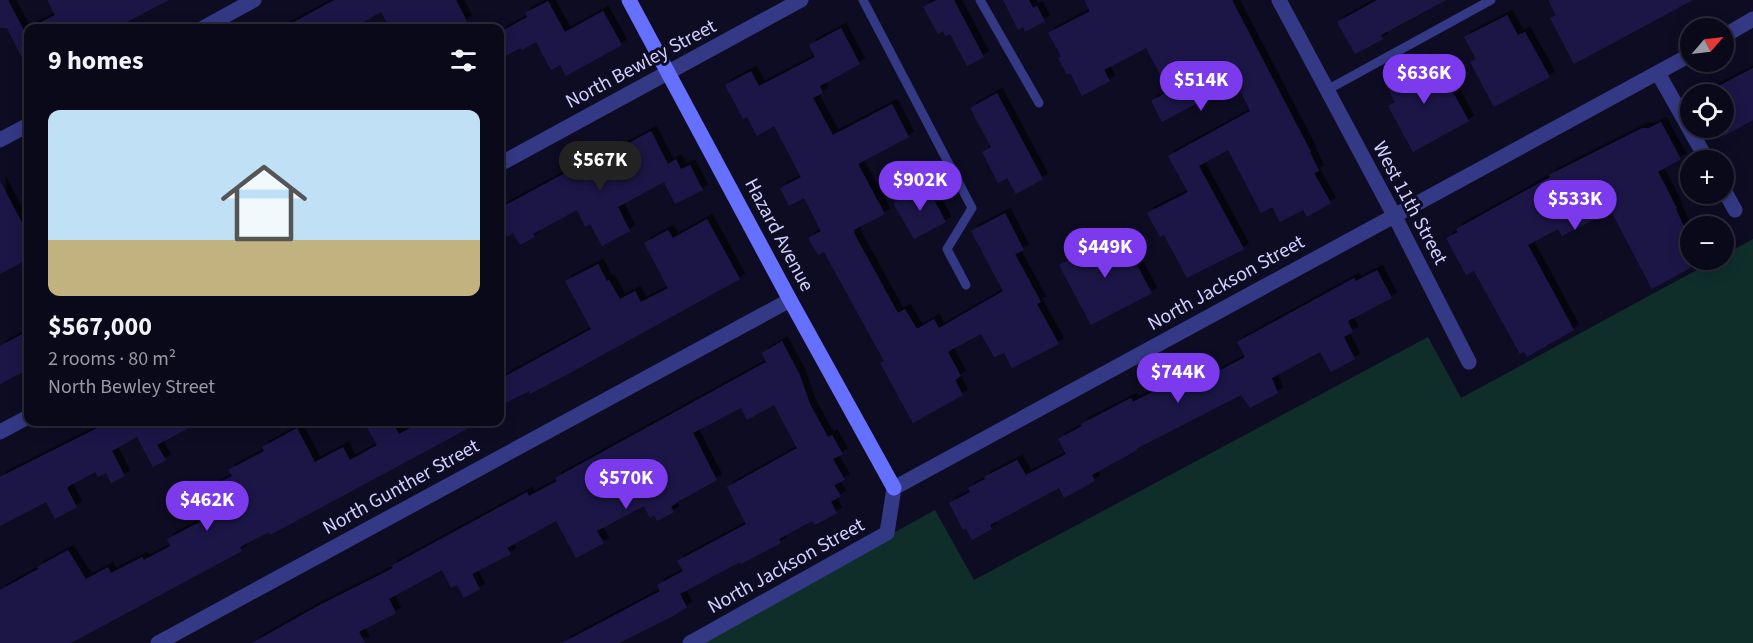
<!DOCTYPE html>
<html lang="en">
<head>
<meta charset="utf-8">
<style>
  body { margin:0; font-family:"Source Sans 3",sans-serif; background:#181727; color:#f1f3f6; height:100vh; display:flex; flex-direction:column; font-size:22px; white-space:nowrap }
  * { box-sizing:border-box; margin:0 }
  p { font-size:20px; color:#999aa2 }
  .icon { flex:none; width:33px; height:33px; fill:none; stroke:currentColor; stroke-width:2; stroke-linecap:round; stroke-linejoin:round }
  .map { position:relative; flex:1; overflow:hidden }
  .details { position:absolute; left:24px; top:24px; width:480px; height:402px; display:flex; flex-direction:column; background:#0a091a; border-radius:12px; box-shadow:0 3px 15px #0003,0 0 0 2px #2a2a39 }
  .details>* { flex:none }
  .needle { width:39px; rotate:62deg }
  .tools { position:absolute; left:1680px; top:18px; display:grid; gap:12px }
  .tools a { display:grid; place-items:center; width:54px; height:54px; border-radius:50%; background:#0a091a; box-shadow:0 3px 15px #0003,0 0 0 2px #2a2a39; font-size:30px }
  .price { position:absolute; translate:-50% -51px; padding:0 14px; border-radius:21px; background:#7c3aed; color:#fff; font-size:20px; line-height:39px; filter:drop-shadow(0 2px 3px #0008) }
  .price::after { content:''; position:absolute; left:50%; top:36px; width:18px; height:14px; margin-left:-9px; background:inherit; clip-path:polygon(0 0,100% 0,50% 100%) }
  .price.on { background:#222; color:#fff }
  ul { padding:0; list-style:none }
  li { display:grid; align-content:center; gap:12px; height:318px; padding:0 24px }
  li span { display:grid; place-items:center; height:186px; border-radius:12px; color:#555 }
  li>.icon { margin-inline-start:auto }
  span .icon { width:108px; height:108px; fill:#fffc; stroke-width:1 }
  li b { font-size:26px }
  h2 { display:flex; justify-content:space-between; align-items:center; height:72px; padding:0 24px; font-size:26px }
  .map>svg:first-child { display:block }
  .green { fill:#0f2e2a }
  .building { fill:#1c1746; filter:url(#shadow) }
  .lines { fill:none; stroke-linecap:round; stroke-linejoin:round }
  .lane { stroke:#343985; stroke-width:9 }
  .street { stroke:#343985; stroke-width:15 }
  .secondary { stroke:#6670ff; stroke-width:15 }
  .labels { text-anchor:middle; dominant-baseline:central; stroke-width:6; stroke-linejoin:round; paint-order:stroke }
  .street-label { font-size:20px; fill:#d0cfff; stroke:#0e0c23 }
</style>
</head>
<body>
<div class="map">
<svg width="1753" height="643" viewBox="0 0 1753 643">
  <defs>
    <filter id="shadow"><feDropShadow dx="5.5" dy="-5.5" stdDeviation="0" flood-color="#0009"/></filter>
  </defs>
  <rect width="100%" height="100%" fill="#0e0c23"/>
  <path class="green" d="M1753 239V643H695L935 510 974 580 1428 337 1461 398 1715 260H1724V255Z"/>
  <path class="building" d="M0 0H8L28 38V70L7 28H0Z
    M47 0H169L115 28H29L55 15Z
    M334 0H456L467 21 454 28H390L381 12 354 27 352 23 342 28H283Z
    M936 0H954L984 57 967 66 950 34 945 36 943 31 938 34 923 7Z
    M1003 0H1029L1033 8 1037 6 1045 21 1025 32 1023 27 1018 30Z
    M1084 0H1232L1311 152H1310L1319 171 1314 173 1331 203 1307 217 1303 210 1280 222 1272 207 1261 213 1228 150 1199 166 1244 249 1187 278 1164 235 1160 237 1147 213 1188 192 1168 156 1250 111 1236 82 1162 122 1151 101 1169 91 1146 48 1104 70 1110 81 1082 96 1070 73 1067 75 1058 58 1061 56 1048 33 1090 11Z
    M1377 0H1446L1381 35 1383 39 1355 54 1337 22Z
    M1548 0H1693L1574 64 1550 18 1556 15Z
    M548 1 565 32 603 11 622 45 566 76 560 65 551 70 536 42 522 50 520 48 500 59V32L527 17 525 13Z
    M1507 15 1518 35 1525 32 1550 77 1494 107 1470 62 1476 59 1464 37Z
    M841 28 860 64 820 86 823 93 813 98 833 135 892 104 909 137 858 164 885 214 854 230 855 235 898 313 905 309 917 329 934 319 939 328 1003 291 971 231 1005 213 1024 250 1015 254 1041 302 1037 304 1059 344 1012 368 1004 353 994 357 981 334 951 350 948 352 961 376 955 380 963 395 913 423 880 363 884 361 824 252 818 255 808 238 821 231 806 202 804 198 789 206 780 188 801 177 774 126 757 136 747 117 743 119 725 85 751 71 759 86 815 57 809 45Z
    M1426 58 1437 79 1444 76 1469 121 1413 152 1388 106 1395 102 1384 81Z
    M1753 68V120L1724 136V94H1703Z
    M997 93 1043 179 1016 194 1007 178 998 183 982 152 991 147 970 108Z
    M1661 122 1681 159 1658 172 1677 208 1676 209 1690 240V268L1652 289 1611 211 1562 236 1558 229 1528 245 1574 330 1527 357 1524 352 1520 354 1474 271 1466 275 1446 238 1458 232 1456 229 1550 177 1549 175 1642 128H1649Z
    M651 131 668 164 676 159 681 169 690 165 703 190 675 204 664 182 618 207 630 231 602 246 590 224 585 227 577 210 533 234 535 237 520 245 513 233 507 237 500 223V208L591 159 593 162Z
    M0 181 28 234V259L0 274Z
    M926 185 946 222 914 239 893 203Z
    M707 219 740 279 568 374 530 394 529 391 500 406V379L591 329 565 281 598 264 607 281 609 280 620 299 635 291 641 302 668 288 644 243 668 230 673 238Z
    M1119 232 1152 293 1091 325 1059 265Z
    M1377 270 1392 298 1348 321 1353 332 1344 337 1355 359 1331 372 1320 352 1272 378 1278 393 1250 408 1241 395 1136 449 1137 450 1092 475 1095 481 1064 498 1059 488 990 525 992 529 972 540 966 529 963 530 949 503 970 492 968 488 985 479 984 477 1017 460 1026 475 1066 454 1058 439 1082 426 1081 424 1131 398 1133 402 1205 364 1211 375 1245 357 1237 342 1354 278 1356 281Z
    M28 331V369L0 384V346Z
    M782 341 800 375 810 404 828 437 832 435 843 454 833 459 845 480 834 485 841 496 831 502 837 513 815 525 812 521 779 539 781 543 741 564 740 562 680 594 687 607 675 615 619 643H562L660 591 657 585 683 571 677 561 746 524 727 487 797 448 774 405 747 420 741 408 693 433 717 480 679 501 671 507 674 512 657 521 654 515 650 518 644 506 597 531 604 543 576 558 556 521 507 548 511 554 472 574 480 589 464 598 457 585 451 588 442 570 389 599 396 613 359 632 365 643H252L314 608 393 568 391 566 505 504 527 492 529 496 557 481 555 478 766 362 762 353Z
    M109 422H200L157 445 166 460 153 467 137 437 112 451 125 476 111 483 106 473 98 477 95 472 69 486 67 488 77 507 55 519 46 502 0 526V477Z
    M364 422H392L399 434 421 422H480L270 535 269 532 240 547 242 551 71 643H0V590L38 569 37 567 68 550 86 579 108 567 111 573 142 557 144 560 170 546 167 539 205 519 193 496 232 476 228 470 264 451 262 447 297 428 315 462 343 447 350 460 377 445Z"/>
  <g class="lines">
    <path class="lane" d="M863 0 972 208 947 249 966 285
      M980 0 1039 103
      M1327 90 1491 0"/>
    <path class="street" d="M1279 0 1394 215 1469 362
      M203 28 254 0
      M1724 36 1753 19
      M1658 73 1707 160
      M0 140 28 125
      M500 164 801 0
      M1724 190 1735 210
      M0 432 28 417
      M158 643 790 300
      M690 643 887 533 894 488 1690 55"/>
    <path class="secondary" d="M629 0 790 300 894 488"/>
  </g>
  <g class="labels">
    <g class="street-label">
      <text transform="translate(641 64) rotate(-28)">North Bewley Street</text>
      <text transform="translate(1410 203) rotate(62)">West 11th Street</text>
      <text transform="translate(779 235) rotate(62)">Hazard Avenue</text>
      <text transform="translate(1226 283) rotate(-29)">North Jackson Street</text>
      <text transform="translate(401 487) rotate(-29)">North Gunther Street</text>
      <text transform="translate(786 566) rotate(-29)">North Jackson Street</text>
    </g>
  </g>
</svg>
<div class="tools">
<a><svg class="needle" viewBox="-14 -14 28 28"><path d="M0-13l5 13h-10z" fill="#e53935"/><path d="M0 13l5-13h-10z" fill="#999aa2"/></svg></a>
<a><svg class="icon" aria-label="locate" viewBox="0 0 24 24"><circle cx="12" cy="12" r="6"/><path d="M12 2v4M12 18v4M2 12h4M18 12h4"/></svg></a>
<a>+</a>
<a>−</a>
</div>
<b class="price" style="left:1424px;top:105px">$636K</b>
<b class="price" style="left:1201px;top:112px">$514K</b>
<b class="price on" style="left:600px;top:192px">$567K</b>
<b class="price" style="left:920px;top:212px">$902K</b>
<b class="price" style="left:1575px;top:231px">$533K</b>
<b class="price" style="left:1105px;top:279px">$449K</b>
<b class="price" style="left:1178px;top:404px">$744K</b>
<b class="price" style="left:626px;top:510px">$570K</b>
<b class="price" style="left:207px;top:532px">$462K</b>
<section class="details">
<h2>9 homes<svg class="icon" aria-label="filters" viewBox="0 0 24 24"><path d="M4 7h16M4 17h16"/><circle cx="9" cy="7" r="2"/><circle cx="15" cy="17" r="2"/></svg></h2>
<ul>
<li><span style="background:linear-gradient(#bfe0f5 70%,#c2b280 0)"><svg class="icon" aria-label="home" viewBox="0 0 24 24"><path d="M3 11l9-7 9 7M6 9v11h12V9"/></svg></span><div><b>$567,000</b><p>2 rooms · 80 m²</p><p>North Bewley Street</p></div></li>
</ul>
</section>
</div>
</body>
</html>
